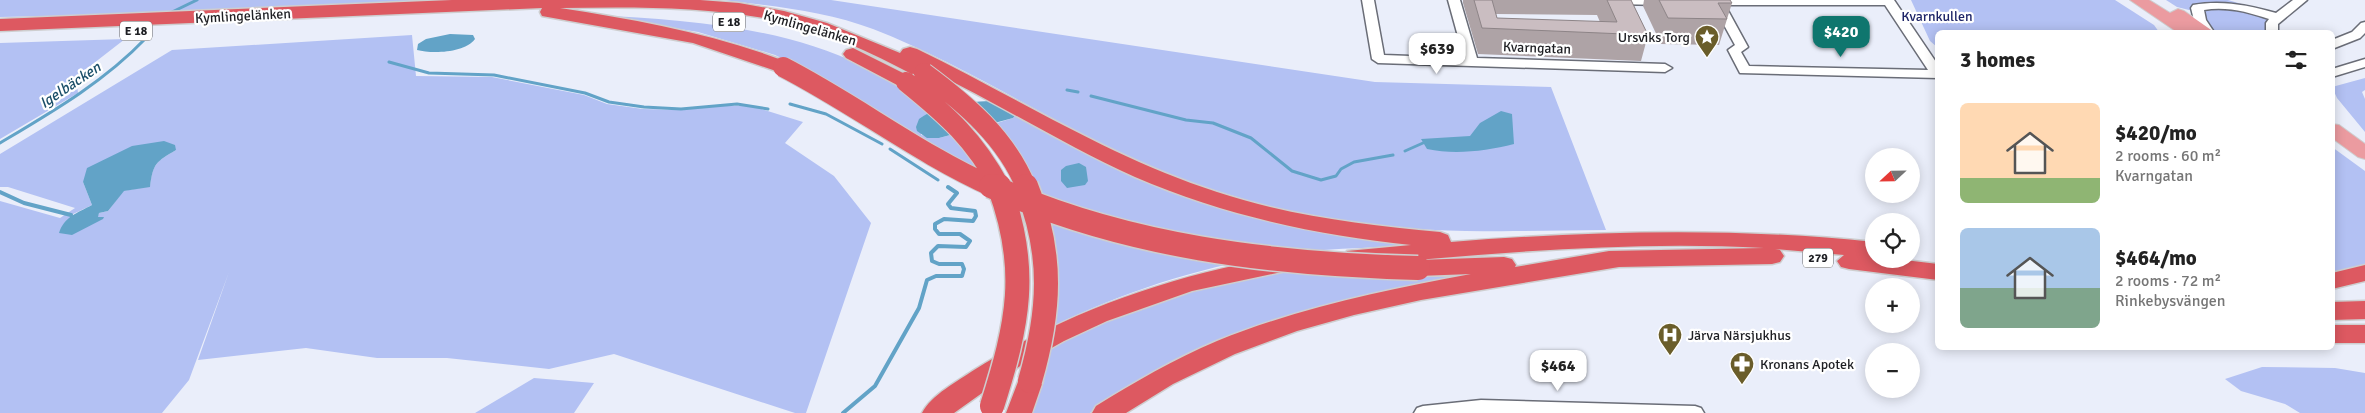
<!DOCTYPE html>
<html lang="en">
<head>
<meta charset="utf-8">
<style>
  body { margin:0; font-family:Signika,sans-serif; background:#f6f6f6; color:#222; height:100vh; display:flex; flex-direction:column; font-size:19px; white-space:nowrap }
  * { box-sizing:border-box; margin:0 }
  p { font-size:16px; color:#767676 }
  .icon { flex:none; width:28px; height:28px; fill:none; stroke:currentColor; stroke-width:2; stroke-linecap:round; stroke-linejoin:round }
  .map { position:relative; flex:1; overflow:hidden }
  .drawer { position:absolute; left:1935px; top:30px; width:400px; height:320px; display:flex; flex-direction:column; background:#fff; border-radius:8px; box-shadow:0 2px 12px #0003 }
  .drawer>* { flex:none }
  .needle { width:32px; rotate:248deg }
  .tools { position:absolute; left:1865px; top:148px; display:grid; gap:10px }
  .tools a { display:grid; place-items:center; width:55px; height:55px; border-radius:50%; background:#fff; box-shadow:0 2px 12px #0003; font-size:25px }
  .price { position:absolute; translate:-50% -42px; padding:0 11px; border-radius:10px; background:#fff; color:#222; font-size:16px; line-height:32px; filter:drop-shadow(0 1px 2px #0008) }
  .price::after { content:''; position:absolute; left:50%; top:30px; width:15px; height:11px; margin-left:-8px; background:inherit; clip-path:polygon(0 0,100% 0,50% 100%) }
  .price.active { background:#0f766e; color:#fff }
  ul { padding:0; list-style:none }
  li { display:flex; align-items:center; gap:15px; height:125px; padding:0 25px }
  li span { display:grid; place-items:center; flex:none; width:140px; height:100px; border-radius:8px; color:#555 }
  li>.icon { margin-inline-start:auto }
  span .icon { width:60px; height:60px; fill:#fffc; stroke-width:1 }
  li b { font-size:21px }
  h2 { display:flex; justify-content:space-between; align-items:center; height:60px; padding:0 25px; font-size:21px }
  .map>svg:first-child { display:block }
  .green { fill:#b3c1f3; fill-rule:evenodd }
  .water { fill:#62a3c7 }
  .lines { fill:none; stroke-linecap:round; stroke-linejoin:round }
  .stream-far1 { stroke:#62a3c7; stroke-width:3 }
  .stream { stroke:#62a3c7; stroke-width:4 }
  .minor-casing { stroke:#6a6d77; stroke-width:3 }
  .major-casing { stroke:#cececf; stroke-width:2 }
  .highway-casing { stroke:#cececf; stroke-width:3 }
  .minor { fill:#fff; fill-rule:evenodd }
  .major { fill:#eb9ba0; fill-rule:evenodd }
  .highway { fill:#dd5961; fill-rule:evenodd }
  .highway-bridge-far1-casing { stroke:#cececf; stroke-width:22; stroke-linecap:butt }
  .highway-bridge-casing { stroke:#cececf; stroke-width:27; stroke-linecap:butt }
  .highway-bridge-far1 { stroke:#dd5961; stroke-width:20 }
  .highway-bridge { stroke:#dd5961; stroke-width:24 }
  .wall { fill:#aea3a6; fill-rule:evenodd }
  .building { fill:#cabdc1; stroke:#8d8487 }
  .labels { text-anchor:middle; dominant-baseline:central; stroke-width:4.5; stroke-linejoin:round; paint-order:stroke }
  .shield { fill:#fff; stroke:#626265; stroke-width:1 }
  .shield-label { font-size:12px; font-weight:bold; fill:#1e1f23 }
  .street-label { font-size:14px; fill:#1e1f23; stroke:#fff }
  .park-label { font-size:14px; fill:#1d2467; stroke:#fff }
  .poi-label { font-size:14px; fill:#1e1f23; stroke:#fff; text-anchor:start }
  .water-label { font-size:15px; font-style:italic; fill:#1b4f69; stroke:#fff }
</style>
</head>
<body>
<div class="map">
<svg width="2365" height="413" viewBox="0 0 2365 413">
  <rect width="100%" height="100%" fill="#eaeefa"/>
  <path class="green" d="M0 0H426L154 14 0 17Z
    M723 0H831L1375 82 1551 87 1606 230C1524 231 1441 234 1359 224 1298 216 1237 199 1179 178 1072 138 979 70 873 29 826 11 773 6 723 0Z
    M1911 0H2115L2154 25 2159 32H1938L1937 47 1930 41Z
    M2166 0H2228L2255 8C2236 3 2211 0 2194 6L2193 11 2177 7Z
    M2216 4 2267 17 2265 26 2268 32H2216L2208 25 2202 10Z
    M595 15C686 20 780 26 863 66 888 78 911 96 933 113L922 117 921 135 939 138 954 134 981 173 809 72 775 55 698 32Z
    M412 35 416 76 492 77 584 95 607 104 643 109 681 110 720 106H752L803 122 785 143 834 176 871 223 806 413H795L614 354 549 369 447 358H377L306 348 198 360 229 272 189 380 162 413H0V201L60 218 75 208 8 187H0V154L172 50ZM176 150C156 162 153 163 150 186L123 191 108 211 99 213 97 218 71 215 92 205 83 182Z
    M125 39 76 77 78 93 0 139V43Z
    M2365 78V90L2362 92 2365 99V132L2337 98 2332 87Z
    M1017 113 1259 218 1306 229 1438 244C1387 248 1336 247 1286 254 1205 265 1126 291 1053 326L1037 184 1012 141 997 123 1013 118Z
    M2332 147 2365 171V265L2332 274Z
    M1286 269 1498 271 1268 323 1201 348 1141 379 1090 413H1031L1052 346C1085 330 1117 314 1151 302 1194 286 1241 278 1286 269Z
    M2262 367 2335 368 2365 373V413H2300L2285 404 2241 391 2225 379Z
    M534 378 594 383 574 413H475Z"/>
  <path class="water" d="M450 34 473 35 475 39C465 53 432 54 417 50L418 44 426 39Z
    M1000 100 1017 113 1013 118 939 138H927L917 131 916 127 919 119C940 103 975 102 1000 100Z
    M1501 111 1512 114 1514 144C1486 151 1455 155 1427 149L1421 139 1470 136 1480 123Z
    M164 141 175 145 176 150C156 162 153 163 150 187L124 191 108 211 99 213 98 217H104L103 219 72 235 59 233C64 217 77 213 92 205L83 182 87 168 132 146Z
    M1079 163 1086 167 1088 181 1085 185 1067 188 1061 181V170L1066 166Z"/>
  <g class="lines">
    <path class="stream-far1" d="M170 13 197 0
      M389 62 429 73 494 75 585 93 609 102 644 107 681 109 737 104 768 109
      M1067 90 1078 92
      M1091 96 1186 120 1213 123 1251 138 1292 171 1321 180 1336 176 1341 169 1354 162 1393 155
      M790 104 826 114 882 144
      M0 143C52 112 104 82 146 38
      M890 149 938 180
      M1405 151 1423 143"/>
    <path class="stream" d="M0 192 24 203 71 215
      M843 413 875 386 919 308 927 280 936 276H962L964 269 962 264H939L932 261 931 253 938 246 966 247 970 241 960 234H939L935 229V224L944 219 973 221 976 216 975 211 951 208 948 204 957 193 948 187"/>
    <defs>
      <path id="minor" d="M1362 0H1374L1384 55 1464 58 1448 0H1460L1477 58 1665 64 1672 68 1665 72 1378 63 1372 59Z
        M1606 0H1669L1670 1 1664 5 1612 4Z
        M1707 0H1894L1938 65V78L1740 73 1728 50 1735 45 1713 5 1708 4ZM1725 5H1885L1928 70 1749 66 1741 52 1748 47Z
        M2293 0H2307L2278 24V32H2266V23L2269 19C2248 12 2226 6 2204 10L2206 20 2214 32H2202L2194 20 2191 8 2193 5C2222 0 2248 5 2276 13Z
        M2365 22V33L2360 38 2332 49V40L2352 32 2361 23Z
        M2365 59V67L2332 77V69Z
        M1481 400 1695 406 1701 408 1704 413H1414L1417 408 1423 406Z"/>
      <path id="major" d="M2130 0H2149L2170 13 2178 9 2184 11 2214 32H2177Z
        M2332 124 2339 125 2365 144V159L2358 157 2332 138Z"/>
      <path id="highway" d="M452 0H700L739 3 784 11 827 23 900 53 903 49 910 47 917 49C1016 97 1111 158 1217 192 1289 216 1365 225 1440 232L1448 235 1451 242C1592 231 1732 227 1874 242V259H1896L1938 264V280L1849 269 1841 267 1837 261 1844 255 1775 249 1780 250 1784 256 1780 262 1772 264 1619 267 1421 300 1354 315 1297 331 1235 354 1173 384 1126 413H1092L1096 406C1135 382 1174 359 1217 341 1298 308 1385 290 1471 274L1418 276 1410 274 1406 268 1410 262 1418 260 1504 257 1512 259 1516 265 1515 267 1609 251 1764 248C1628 240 1491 254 1355 265L1347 263 1343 257 1347 251 1411 245C1316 235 1223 215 1135 177 1066 146 1001 105 933 72L931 77 924 79 917 77C871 52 821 29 769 19 700 6 629 7 560 8 638 20 715 34 790 63L793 67 790 71 783 73 776 71 693 43 542 16 540 12 542 8 0 31V19Z
        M853 48 913 78 916 82 913 86 906 88 899 86 846 58 843 54 846 50Z
        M1283 256 1291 258 1295 264 1291 270 1192 291 1107 321 1064 341 1023 364 954 413H922C931 395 958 381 974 370 1070 310 1172 275 1283 256Z
        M2365 265V281L2332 289V273Z
        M2365 301V319L2332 320V302Z
        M2332 325H2365V343H2332Z
        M1030 371 1039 374 1043 381 1032 413H1006L1021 374Z"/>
    </defs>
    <use href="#minor" class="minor-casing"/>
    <use href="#major" class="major-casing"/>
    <use href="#highway" class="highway-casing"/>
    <use href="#minor" class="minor"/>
    <use href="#major" class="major"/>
    <use href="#highway" class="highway"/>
    <defs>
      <path id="highway-bridge-far1" d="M783 67C855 104 919 154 993 187
        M924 73C966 104 1006 138 1026 187
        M906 82C948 116 974 139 1000 187"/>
      <path id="highway-bridge" d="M991 186C1125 247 1272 264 1418 268
        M1026 186C1054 254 1050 312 1030 381
        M992 406C1018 324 1030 269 999 186"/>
    </defs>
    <use href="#highway-bridge-far1" class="highway-bridge-far1-casing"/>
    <use href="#highway-bridge" class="highway-bridge-casing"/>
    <use href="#highway-bridge-far1" class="highway-bridge-far1"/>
    <use href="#highway-bridge" class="highway-bridge"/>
  </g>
  <path class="wall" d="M1463 0H1631L1648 35 1641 61 1478 54 1463 3ZM1496 14 1597 15 1600 22 1497 18Z
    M1644 0H1730L1732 3 1719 45 1661 44 1643 6Z"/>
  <path class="building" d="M1474 0H1492L1497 18 1617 22 1607 0H1631L1648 35 1482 28Z
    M1659 0H1730L1732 3H1718L1727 19 1668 18Z"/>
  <defs>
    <symbol id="sight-pin" viewBox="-11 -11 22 30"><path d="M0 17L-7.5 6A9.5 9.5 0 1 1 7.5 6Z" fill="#6a5d2a" stroke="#fff"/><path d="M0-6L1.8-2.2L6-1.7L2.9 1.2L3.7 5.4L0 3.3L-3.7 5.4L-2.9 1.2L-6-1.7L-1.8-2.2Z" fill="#fff"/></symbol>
    <symbol id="hospital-pin" viewBox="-11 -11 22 30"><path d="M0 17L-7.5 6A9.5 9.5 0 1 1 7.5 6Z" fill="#6a5d2a" stroke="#fff"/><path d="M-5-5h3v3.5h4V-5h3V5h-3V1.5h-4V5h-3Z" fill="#fff"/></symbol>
    <symbol id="pharmacy-pin" viewBox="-11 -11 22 30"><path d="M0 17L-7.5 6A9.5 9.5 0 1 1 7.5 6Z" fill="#6a5d2a" stroke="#fff"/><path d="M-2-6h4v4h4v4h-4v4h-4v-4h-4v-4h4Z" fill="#fff"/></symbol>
  </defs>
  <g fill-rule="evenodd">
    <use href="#sight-pin" x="1693" y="23" width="28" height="38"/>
    <use href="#hospital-pin" x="1656" y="321" width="28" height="38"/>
    <use href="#pharmacy-pin" x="1728" y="350" width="28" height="38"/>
  </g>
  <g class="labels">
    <g class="shield">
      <rect x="713" y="12.5" width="32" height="19" rx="4"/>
      <rect x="120" y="21.5" width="32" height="19" rx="4"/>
      <rect x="1803" y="248.5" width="30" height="19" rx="4"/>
    </g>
    <g class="shield-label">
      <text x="729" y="22">E 18</text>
      <text x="136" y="31">E 18</text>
      <text x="1818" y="258">279</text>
    </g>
    <g class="street-label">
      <text transform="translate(243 16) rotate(-3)">Kymlingelänken</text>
      <text transform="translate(810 28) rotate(16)">Kymlingelänken</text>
      <text transform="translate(1537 48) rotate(2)">Kvarngatan</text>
    </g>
    <g class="park-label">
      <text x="1937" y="16">Kvarnkullen</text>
    </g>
    <g class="poi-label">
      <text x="1690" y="37" text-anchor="end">Ursviks Torg</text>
      <text x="1688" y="335">Järva Närsjukhus</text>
      <text x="1760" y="364">Kronans Apotek</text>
    </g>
    <g class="water-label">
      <text transform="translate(70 85) rotate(-34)">Igelbäcken</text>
    </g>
  </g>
</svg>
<div class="tools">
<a><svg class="needle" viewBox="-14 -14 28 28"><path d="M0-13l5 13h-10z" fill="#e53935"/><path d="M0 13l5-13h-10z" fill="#767676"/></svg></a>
<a><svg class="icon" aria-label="locate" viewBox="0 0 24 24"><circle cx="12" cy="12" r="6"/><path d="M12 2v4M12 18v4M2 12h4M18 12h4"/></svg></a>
<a>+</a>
<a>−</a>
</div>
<b class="price active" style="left:1841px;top:58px">$420</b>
<b class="price" style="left:1437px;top:75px">$639</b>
<b class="price" style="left:1558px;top:392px">$464</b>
<section class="drawer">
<h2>3 homes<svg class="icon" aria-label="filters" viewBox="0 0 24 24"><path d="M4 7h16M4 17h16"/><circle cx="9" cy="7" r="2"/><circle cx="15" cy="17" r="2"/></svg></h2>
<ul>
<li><span style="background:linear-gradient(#ffd9b3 75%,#8fb573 0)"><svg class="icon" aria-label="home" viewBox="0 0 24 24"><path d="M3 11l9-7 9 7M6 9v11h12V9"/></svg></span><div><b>$420/mo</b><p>2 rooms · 60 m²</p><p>Kvarngatan</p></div></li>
<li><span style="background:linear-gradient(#a9c7e8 60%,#7fa58c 0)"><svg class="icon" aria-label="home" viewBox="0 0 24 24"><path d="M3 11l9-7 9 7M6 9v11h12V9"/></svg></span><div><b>$464/mo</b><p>2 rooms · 72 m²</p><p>Rinkebysvängen</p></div></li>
</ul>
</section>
</div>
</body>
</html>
